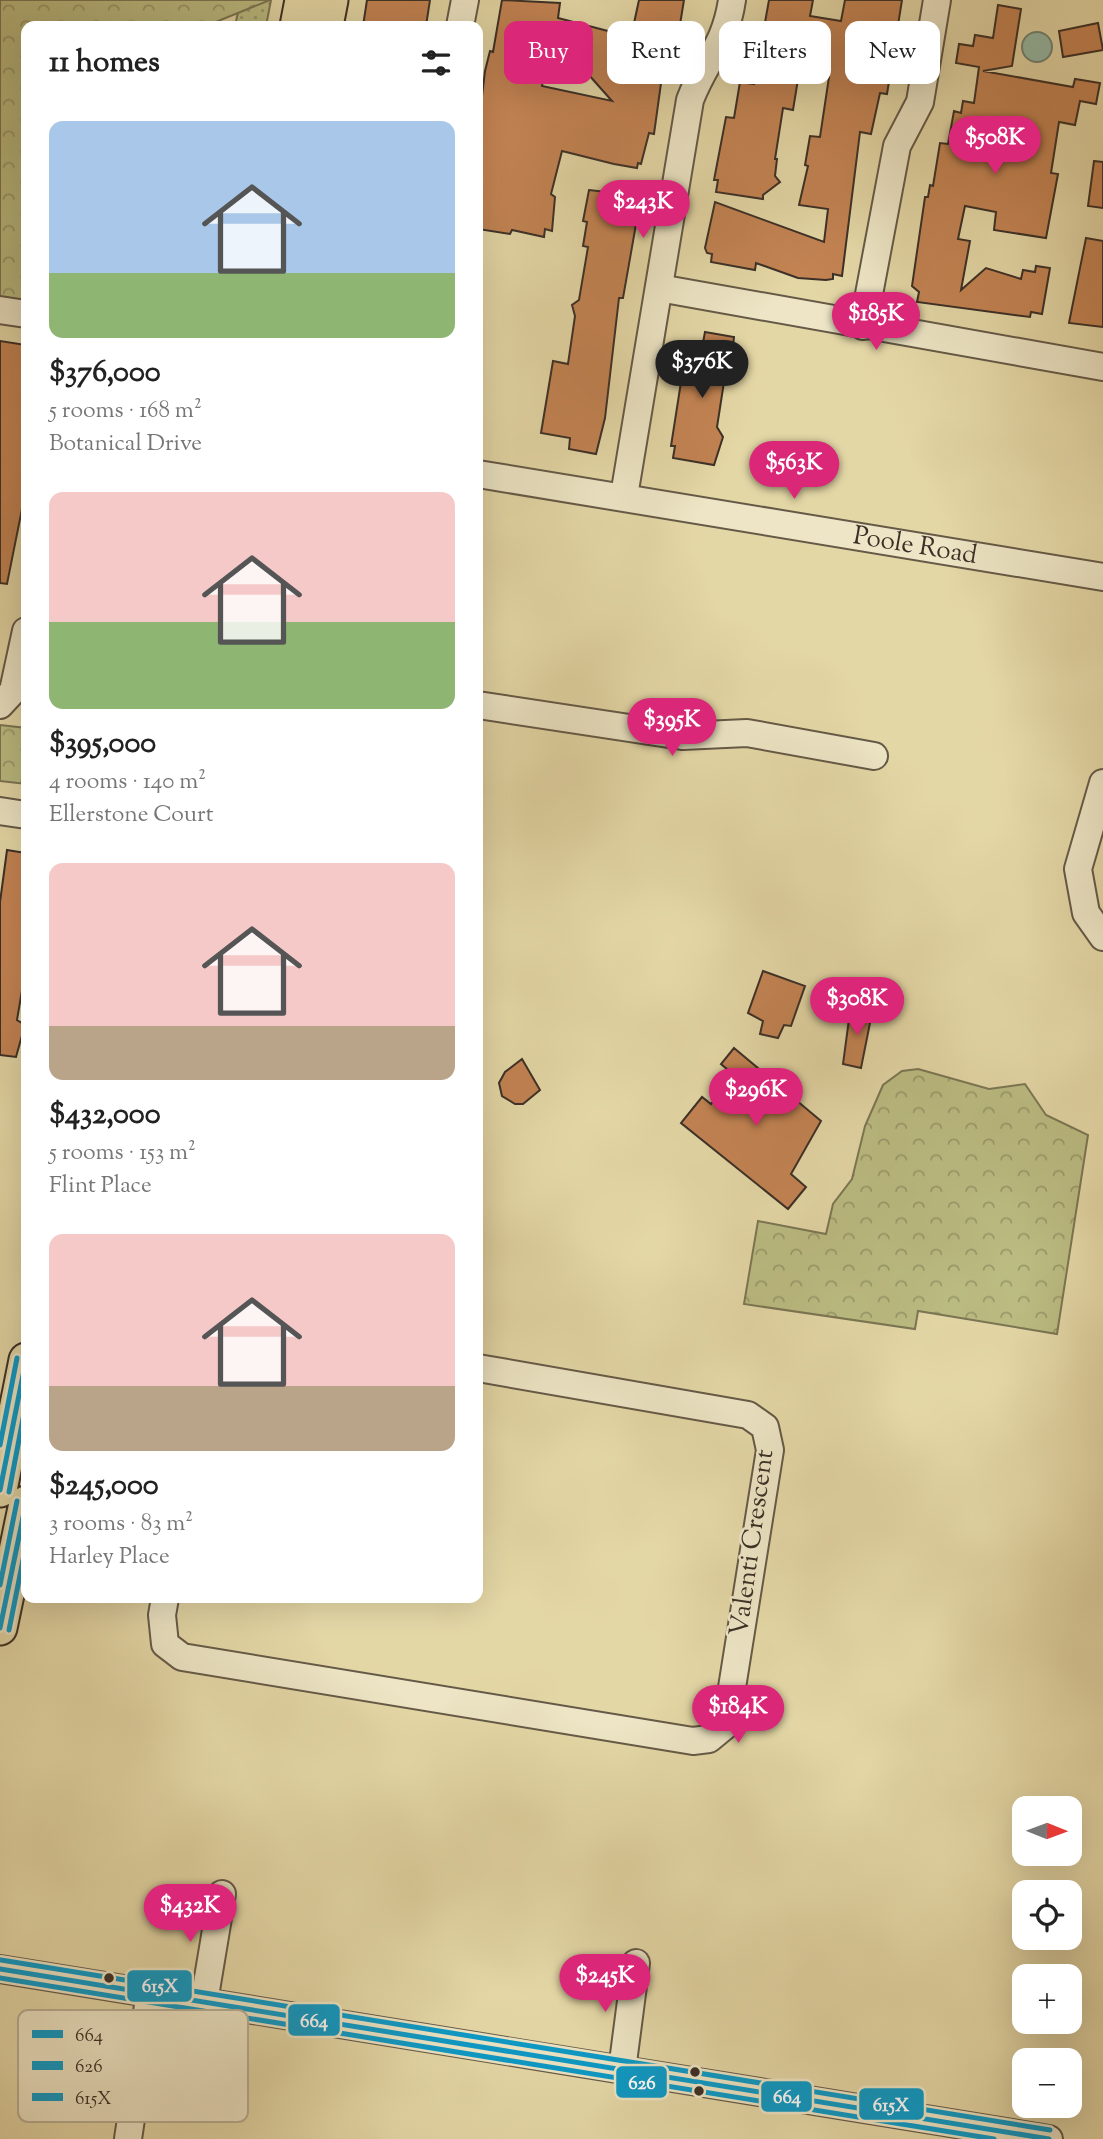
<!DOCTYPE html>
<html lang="en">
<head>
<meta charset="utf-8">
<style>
  body { margin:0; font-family:"Sorts Mill Goudy",serif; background:#f6f6f6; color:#222; height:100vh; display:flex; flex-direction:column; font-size:26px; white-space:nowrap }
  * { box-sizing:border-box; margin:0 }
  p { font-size:23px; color:#767676 }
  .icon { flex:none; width:38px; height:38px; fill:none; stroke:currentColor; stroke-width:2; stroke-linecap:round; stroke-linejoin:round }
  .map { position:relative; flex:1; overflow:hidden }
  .side { position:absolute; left:21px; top:21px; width:462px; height:1582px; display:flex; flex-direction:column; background:#fff; border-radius:14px; box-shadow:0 7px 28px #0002 }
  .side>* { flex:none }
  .banner { position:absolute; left:504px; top:21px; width:494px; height:63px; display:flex; gap:14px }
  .needle { width:46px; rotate:91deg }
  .controls { position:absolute; left:1012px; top:1796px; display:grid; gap:14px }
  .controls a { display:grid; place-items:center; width:70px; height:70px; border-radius:14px; background:#fff; box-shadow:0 7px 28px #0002; font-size:35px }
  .price { position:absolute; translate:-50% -60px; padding:0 16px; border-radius:24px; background:#db2777; color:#fff; font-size:23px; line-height:46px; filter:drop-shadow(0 2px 4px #0008) }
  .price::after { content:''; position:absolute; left:50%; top:42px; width:21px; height:16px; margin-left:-10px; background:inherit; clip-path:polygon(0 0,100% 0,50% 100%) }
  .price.current { background:#222; color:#fff }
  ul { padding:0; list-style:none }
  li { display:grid; align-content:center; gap:14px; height:371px; padding:0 28px }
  li span { display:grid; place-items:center; height:217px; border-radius:14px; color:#555 }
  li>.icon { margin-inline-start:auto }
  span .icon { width:126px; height:126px; fill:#fffc; stroke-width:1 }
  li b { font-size:30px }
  h2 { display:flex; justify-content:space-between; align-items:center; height:84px; padding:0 28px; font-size:30px }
  .chip { padding:0 24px; border-radius:14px; background:#fff; box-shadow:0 7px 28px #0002; font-size:24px; line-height:63px }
  .chip.current { background:#db2777; color:#fff }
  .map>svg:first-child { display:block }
  .grass { fill:url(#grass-dots); stroke:#7b7654; stroke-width:2 }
  .park { fill:url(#park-crowns); stroke:#7b7654; stroke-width:2 }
  .water { fill:#95baa7; stroke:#718374; stroke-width:2 }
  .building { fill:#c38353; stroke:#3b3027; stroke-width:2; fill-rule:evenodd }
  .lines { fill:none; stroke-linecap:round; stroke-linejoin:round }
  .minor-casing { stroke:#655a47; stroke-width:30 }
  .major-casing { stroke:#3b3027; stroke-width:37 }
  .minor { stroke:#ede5c5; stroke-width:26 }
  .major { stroke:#e4d7a6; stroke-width:33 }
  .bus-1-casing { stroke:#ede5c5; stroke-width:10 }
  .bus-2-casing { stroke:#ede5c5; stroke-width:10 }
  .bus-3-casing { stroke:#ede5c5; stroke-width:10 }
  .bus-1 { stroke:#0c9ac7; stroke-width:5 }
  .bus-2 { stroke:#0c9ac7; stroke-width:5 }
  .bus-3 { stroke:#0c9ac7; stroke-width:5 }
  .bus-dot { fill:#3b3027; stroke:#ede5c5; stroke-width:2.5 }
  .labels { text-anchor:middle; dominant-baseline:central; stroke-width:5; stroke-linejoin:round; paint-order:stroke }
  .street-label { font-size:26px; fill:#3b3027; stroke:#ede5c5 }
  .key { fill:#ede5c5; stroke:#b8af96; stroke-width:2 }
  .key-label { font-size:19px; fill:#3b3027 }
  .line-badge { stroke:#ede5c5; stroke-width:2.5 }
  .badge-label { font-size:19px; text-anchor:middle; font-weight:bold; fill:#fff }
</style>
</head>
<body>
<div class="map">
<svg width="1103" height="2139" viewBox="0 0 1103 2139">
  <defs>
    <pattern id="grass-dots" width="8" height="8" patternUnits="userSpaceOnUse" patternTransform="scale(1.75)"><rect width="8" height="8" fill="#bbbc82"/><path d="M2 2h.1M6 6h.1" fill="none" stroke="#99996a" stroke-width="1.8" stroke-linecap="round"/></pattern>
    <pattern id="park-crowns" width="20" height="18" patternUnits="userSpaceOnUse" patternTransform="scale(1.75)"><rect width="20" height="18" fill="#bbbc82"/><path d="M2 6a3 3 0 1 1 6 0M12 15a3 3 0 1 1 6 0" fill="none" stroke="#99996a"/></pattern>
  </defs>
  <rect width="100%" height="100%" fill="#e4d7a6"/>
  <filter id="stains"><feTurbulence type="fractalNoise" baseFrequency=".00286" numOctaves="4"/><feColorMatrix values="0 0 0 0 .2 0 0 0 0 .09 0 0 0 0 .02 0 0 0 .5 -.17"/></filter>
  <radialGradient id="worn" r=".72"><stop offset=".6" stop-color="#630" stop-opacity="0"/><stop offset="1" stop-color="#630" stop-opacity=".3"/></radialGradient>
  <path class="grass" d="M246 0H271L266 26H235L238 12Z"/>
  <path class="park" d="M0 0H270L206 26H26L25 301 0 297Z
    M0 725 26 728V784L0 781Z
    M918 1069 989 1089 1025 1084 1046 1115 1088 1135 1057 1334 918 1311 915 1329 744 1304 758 1221 826 1234 833 1204 852 1179 865 1126 883 1085 902 1071Z"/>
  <path class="water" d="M1022 47a15 15 0 1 1 30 0a15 15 0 1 1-30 0Z"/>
  <path class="building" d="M367 0H430L426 26H363Z
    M502 0 560 3 558 18 631 37 639 0H684L676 49 666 47 654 134 649 133 641 164 638 163 637 168 614 164 562 151 551 194 555 197 552 231 545 229 544 237 512 230 510 234 478 229V130L485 71 490 51 493 52ZM547 58 580 65 612 101 542 86Z
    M769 0H813L810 16 841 21 845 0H902L887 94 880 93 871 134 860 132 842 276 833 274V279L826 280 798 278 756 263 755 270 711 262 712 254 707 253 705 248 715 202 824 242 828 209 799 205 808 166 805 165 810 136 820 137 829 77 799 73 793 110 783 108 775 159H777L775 176 780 182 763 195V199L716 192 718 180H714L726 117 734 118 740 82 754 84Z
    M998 5 1021 9 1012 66 983 71 1073 87 1075 79 1100 83 1096 104 1080 101 1075 125 1059 122 1051 173 1058 174 1046 238 994 230 996 212 965 206 958 239 970 241 961 290 986 268 1021 279 1023 270 1035 272 1036 266 1050 268 1042 314 1031 312 1030 317 917 302 919 292 912 286 925 197H928L930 185 933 186 940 143 948 144 954 111 961 113 963 101 974 103 979 67 956 63 959 44 973 46 975 35 993 38Z
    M1098 23 1103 50 1063 57 1059 31Z
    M1094 161 1103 162V208L1088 206Z
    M589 190 641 196 623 298H619L605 418 596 454 569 449 570 438 541 433 553 361 568 364 575 316 572 305 579 300 588 247 583 246 587 222 583 221Z
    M1086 238 1103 241V327L1069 323Z
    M705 332 734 337 733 345 737 350 729 370 726 369 717 427 723 437 714 465 673 458 675 446H671L686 350 701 353Z
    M0 341 26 345V489L7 584 0 583Z
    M7 850 26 853V923L23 945 26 946V967L17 1020 25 1025 16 1057 0 1055V902Z
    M763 971 805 986 791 1026 784 1025 778 1038 760 1034 763 1021 748 1013Z
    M855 1006 869 1008 871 1018 861 1068 843 1064 849 1019Z
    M734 1048 821 1121 791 1174 806 1187 788 1209 681 1123 702 1097 711 1104 734 1075 721 1064Z
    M522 1059 540 1090 523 1104H515L502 1096 499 1083 505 1072Z"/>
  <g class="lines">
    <defs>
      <g id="minor">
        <path d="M460 26 465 0"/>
        <path d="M659 288 1103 367"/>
        <path d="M0 310 26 314"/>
        <path d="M863 326 897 146 920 102 937 0"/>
        <path id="s1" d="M478 474 1103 577"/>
        <path d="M624 496 690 100C705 60 725 47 732 0"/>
        <path d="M0 705 13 691 26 631"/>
        <path d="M478 705 682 736 747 733 874 756"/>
        <path d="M1103 783 1078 869 1086 913 1103 937"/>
        <path d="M0 811 26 815"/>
        <path d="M165 1598 162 1615 165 1644 182 1657 693 1741 709 1739 726 1725 770 1450 765 1427 748 1415 478 1368"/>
        <path d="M0 1969 1049 2139"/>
        <path d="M204 2002 222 1894"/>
        <path d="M622 2070 636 1963"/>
        <path d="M128 2139 150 1992"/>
      </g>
      <path id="major" d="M297 26 302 0
        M326 26 331 0
        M0 1490 26 1360
        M0 1628 26 1503"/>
    </defs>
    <use href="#minor" class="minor-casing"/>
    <use href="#major" class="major-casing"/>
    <use href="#minor" class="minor"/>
    <use href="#major" class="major"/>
    <defs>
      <path id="bus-1" d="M0 1490 26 1360
        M0 1628 26 1503
        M0 1969 1049 2139"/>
      <path id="bus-2" d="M9 1492 26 1403
        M9 1630 26 1545
        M0 1978 994 2139"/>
      <path id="bus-3" d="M0 1445 17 1358
        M0 1585 17 1501
        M1 1960 1050 2130"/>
    </defs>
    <use href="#bus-1" class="bus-1-casing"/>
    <use href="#bus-2" class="bus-2-casing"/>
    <use href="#bus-3" class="bus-3-casing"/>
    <use href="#bus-1" class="bus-1"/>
    <use href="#bus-2" class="bus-2"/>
    <use href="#bus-3" class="bus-3"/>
  </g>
  <g class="bus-dot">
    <circle cx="109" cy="1978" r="6"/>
    <circle cx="695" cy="2072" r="6"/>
    <circle cx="699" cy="2091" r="6"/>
  </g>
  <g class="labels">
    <g class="street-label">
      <text stroke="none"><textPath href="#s1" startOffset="443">Poole Road</textPath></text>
      <text transform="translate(753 1543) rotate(-82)">Valenti Crescent</text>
    </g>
  </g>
  <rect x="18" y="2010" width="230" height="112" rx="10" class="key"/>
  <rect x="32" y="2030" width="31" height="8" fill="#0c9ac7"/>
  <rect x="32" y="2061" width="31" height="9" fill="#0c9ac7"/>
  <rect x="32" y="2093" width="31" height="8" fill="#0c9ac7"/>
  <g class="key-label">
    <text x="75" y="2041">664</text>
    <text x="75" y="2072">626</text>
    <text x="75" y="2104">615X</text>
  </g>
  <g class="line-badge">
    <rect x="126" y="1969" width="67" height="34" rx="7" fill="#0c9ac7"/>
    <rect x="287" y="2003" width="54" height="34" rx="7" fill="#0c9ac7"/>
    <rect x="615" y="2065" width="53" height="34" rx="7" fill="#0c9ac7"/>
    <rect x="760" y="2080" width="53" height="33" rx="7" fill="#0c9ac7"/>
    <rect x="858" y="2087" width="67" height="34" rx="7" fill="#0c9ac7"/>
  </g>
  <g class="badge-label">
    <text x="160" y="1992">615X</text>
    <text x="314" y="2027">664</text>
    <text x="642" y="2089">626</text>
    <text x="787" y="2103">664</text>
    <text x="891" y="2111">615X</text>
  </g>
  <rect width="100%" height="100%" filter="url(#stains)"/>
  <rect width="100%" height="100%" fill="url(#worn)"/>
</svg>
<div class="controls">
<a><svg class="needle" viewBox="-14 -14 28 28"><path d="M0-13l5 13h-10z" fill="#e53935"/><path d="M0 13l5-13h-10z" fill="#767676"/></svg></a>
<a><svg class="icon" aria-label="locate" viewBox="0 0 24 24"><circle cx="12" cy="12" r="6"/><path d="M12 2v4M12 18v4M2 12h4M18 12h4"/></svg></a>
<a>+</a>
<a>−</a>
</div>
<b class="price" style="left:995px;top:176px">$508K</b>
<b class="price" style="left:643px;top:240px">$243K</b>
<b class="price" style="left:876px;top:352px">$185K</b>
<b class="price current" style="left:702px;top:400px">$376K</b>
<b class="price" style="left:794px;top:501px">$563K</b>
<b class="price" style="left:672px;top:758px">$395K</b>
<b class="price" style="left:857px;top:1037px">$308K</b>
<b class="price" style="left:756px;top:1128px">$296K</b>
<b class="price" style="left:738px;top:1745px">$184K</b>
<b class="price" style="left:190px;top:1944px">$432K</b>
<b class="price" style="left:605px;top:2014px">$245K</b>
<div class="banner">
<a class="chip current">Buy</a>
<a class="chip">Rent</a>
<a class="chip">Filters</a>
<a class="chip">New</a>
</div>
<section class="side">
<h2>11 homes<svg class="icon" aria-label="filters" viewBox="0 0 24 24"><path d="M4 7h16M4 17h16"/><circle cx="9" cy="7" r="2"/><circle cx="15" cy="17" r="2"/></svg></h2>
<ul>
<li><span style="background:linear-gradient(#a9c7e8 70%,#8fb573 0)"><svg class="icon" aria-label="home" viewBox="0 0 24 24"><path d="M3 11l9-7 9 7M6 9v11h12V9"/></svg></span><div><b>$376,000</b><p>5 rooms · 168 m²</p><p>Botanical Drive</p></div></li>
<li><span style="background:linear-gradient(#f6c9c9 60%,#8fb573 0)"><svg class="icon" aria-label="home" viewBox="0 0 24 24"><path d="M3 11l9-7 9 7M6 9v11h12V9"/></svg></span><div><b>$395,000</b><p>4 rooms · 140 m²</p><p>Ellerstone Court</p></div></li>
<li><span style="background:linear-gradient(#f6c9c9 75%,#b9a48a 0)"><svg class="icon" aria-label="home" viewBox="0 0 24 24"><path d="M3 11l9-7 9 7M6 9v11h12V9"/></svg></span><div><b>$432,000</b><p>5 rooms · 153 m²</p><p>Flint Place</p></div></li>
<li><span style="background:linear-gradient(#f6c9c9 70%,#b9a48a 0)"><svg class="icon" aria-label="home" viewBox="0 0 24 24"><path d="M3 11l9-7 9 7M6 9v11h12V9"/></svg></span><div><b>$245,000</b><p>3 rooms · 83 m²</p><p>Harley Place</p></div></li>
</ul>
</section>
</div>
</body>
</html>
